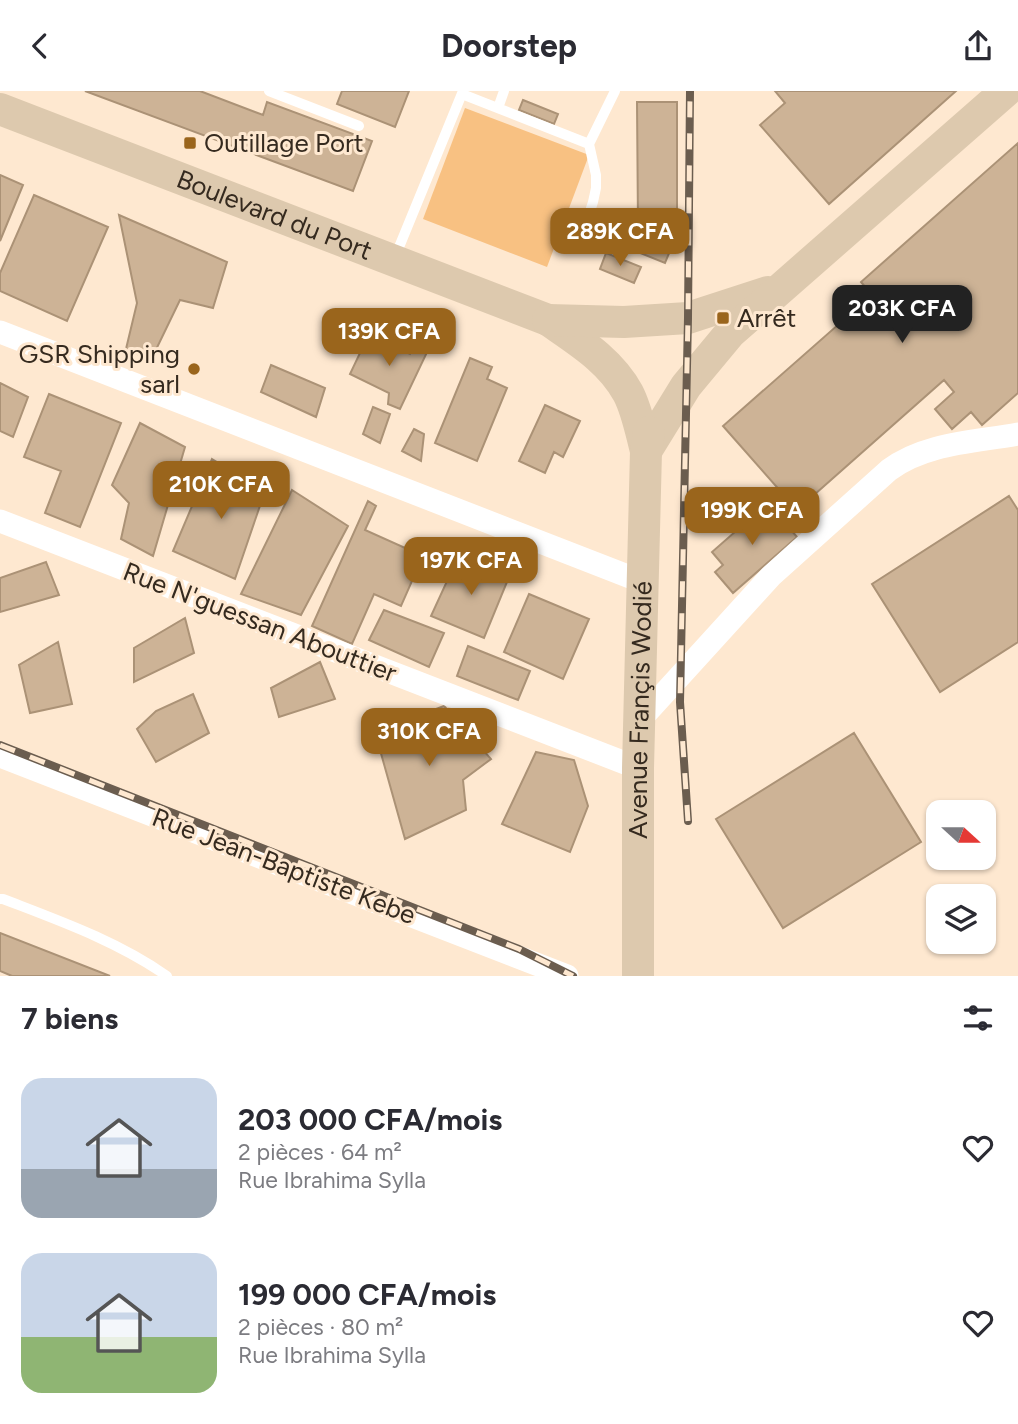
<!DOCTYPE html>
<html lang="fr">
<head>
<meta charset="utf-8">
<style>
  body { margin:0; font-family:Figtree,sans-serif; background:#f2f2f3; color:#2b2b33; height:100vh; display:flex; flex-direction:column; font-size:26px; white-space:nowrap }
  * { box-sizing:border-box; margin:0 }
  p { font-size:23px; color:#7c7c81 }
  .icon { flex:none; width:38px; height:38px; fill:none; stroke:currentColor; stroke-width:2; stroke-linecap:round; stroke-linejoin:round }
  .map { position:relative; height:885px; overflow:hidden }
  .sheet { display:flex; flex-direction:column; background:#fff; flex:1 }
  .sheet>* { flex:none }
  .needle { width:46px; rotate:111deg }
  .controls { position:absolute; left:926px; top:709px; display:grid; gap:14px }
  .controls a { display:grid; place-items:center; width:70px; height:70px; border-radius:14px; background:#fff; box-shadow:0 2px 5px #0004; font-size:35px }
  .price { position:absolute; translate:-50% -60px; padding:0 16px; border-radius:14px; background:#9a651c; color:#fff; font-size:23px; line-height:46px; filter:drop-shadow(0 2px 4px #0008) }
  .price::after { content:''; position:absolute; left:50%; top:42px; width:21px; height:16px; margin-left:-10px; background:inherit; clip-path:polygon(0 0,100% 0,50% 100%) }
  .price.selected { background:#222; color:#fff }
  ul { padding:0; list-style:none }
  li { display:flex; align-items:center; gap:21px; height:175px; padding:0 21px }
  li span { display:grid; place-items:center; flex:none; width:196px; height:140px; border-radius:21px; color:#555 }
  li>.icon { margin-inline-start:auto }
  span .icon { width:84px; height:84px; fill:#fffc; stroke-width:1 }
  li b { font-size:30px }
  h2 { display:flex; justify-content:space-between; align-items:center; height:84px; padding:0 21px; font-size:30px }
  header { display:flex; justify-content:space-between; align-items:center; height:91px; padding:0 21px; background:#fff; font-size:32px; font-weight:700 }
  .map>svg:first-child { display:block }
  .green { fill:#f8c182 }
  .building { fill:#cdb396; stroke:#ab9276; stroke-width:2 }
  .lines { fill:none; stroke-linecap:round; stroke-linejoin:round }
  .service { stroke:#fff; stroke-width:10 }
  .minor { stroke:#fff; stroke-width:23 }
  .secondary { stroke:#ddc9ae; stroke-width:32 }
  .rail-casing { stroke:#6b5d4f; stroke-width:8 }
  .rail { stroke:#fee8d0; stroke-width:5; stroke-dasharray:16; stroke-linecap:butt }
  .poi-dot { fill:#9a651c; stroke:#fee8d0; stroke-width:2.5 }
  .labels { text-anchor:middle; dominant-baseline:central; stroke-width:6; stroke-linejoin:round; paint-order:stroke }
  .poi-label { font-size:26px; fill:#352a1f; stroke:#fee8d0; text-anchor:start }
  .street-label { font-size:26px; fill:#352a1f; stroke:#fee8d0 }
</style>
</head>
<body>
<header><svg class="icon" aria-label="back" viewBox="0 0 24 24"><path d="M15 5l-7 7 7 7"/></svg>Doorstep<svg class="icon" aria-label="share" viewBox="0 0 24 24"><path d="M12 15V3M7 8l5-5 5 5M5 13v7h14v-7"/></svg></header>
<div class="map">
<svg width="1018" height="885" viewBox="0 0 1018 885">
  <rect width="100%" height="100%" fill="#fee8d0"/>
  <path class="green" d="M465 17 589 64 547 176 423 128Z"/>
  <path class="building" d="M85 0H200L263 24 267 11 372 50 353 100Z
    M342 0H409L395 36 337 13Z
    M775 0H956L829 113 760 34 785 12Z
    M523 9 558 23 554 33 519 19Z
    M637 11H677V134H638Z
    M1018 52V302L982 334 971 321 952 338 935 318 954 301 944 289 797 419 723 335 872 204 861 191Z
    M0 84 23 94 0 150Z
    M34 104 108 136 67 230 0 200V182Z
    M119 124 227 171 213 217 180 209 151 269 126 258 137 212Z
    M630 138 672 155 665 172 623 155Z
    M606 162 641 176 634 192 600 178Z
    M369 243 410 263 416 251 429 257 400 318 388 313 389 302 350 283Z
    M470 267 492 276 487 288 507 297 477 370 435 352Z
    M271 274 325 297 316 326 261 301Z
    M0 292 28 306 13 346 0 340Z
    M49 303 121 332 80 436 45 422 61 380 24 366Z
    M545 314 580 330 563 366 554 361 545 382 519 370Z
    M373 316 390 323 380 352 363 343Z
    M140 332 185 356 153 465 121 448 129 412 112 394Z
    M414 338 424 343 421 370 402 360Z
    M212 368 265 400 235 488 173 460Z
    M292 399 348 435 301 524 241 503Z
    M1009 405 1018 419V551L940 601 872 493Z
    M368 410 376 415 365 439 423 465 401 515 374 503 352 553 312 535Z
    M768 412 797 446 733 502 715 481 723 474 712 461Z
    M459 464 509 486 484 547 431 525Z
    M46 471 59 504 0 521V487Z
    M529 503 589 528 563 588 504 561Z
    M384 519 444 542 429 576 369 549Z
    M185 527 194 562 134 591V557Z
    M58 551 72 613 30 622 19 574Z
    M468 555 530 580 518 609 457 585Z
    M320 571 335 608 279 626 271 597Z
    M193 603 209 642 156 671 137 638 156 620Z
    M444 615 491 668 463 689 466 719 405 748 375 641Z
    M854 642 921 751 783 837 716 728Z
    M536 661 574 669 588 715 570 761 502 733Z
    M0 842 110 885H12L0 880Z"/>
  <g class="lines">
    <path class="service" d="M269 0 359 35
      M462 3 589 53
      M498 17 504 0
      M582 145 593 111 596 97V84L589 53 615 0
      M395 166 463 0
      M0 808H3C60 830 117 850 167 885"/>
    <path class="minor" d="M0 241 643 491
      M0 430 638 677
      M639 630 771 485 889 379C925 352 975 351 1018 343
      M0 665 567 885"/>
    <g class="secondary">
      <path id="s1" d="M0 18 548 229C578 250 610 269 628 302 637 319 641 341 646 360"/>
      <path d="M548 229 624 231 688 227 768 201"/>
      <path d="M646 360 686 295 730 242 1006 0"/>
      <path id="s2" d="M638 885V677L646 360 649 341"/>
    </g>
    <defs>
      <path id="rail" d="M0 654 519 858 573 885
        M688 730 680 611 688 227 690 0"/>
    </defs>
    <use href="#rail" class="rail-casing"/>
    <use href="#rail" class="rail"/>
  </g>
  <g class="poi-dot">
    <rect x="183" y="45" width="14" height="14" rx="3.5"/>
    <rect x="716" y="220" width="14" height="14" rx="3.5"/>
    <circle cx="194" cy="278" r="7"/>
  </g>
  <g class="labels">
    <g class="poi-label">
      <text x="204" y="52">Outillage Port</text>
      <text x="737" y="227">Arrêt</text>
      <text x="180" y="263" text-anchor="end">GSR Shipping<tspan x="180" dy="30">sarl</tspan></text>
    </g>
    <g class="street-label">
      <text stroke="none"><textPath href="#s1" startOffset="294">Boulevard du Port</textPath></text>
      <text transform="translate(260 531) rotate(21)">Rue N'guessan Abouttier</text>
      <text stroke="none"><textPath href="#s2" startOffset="266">Avenue Françis Wodié</textPath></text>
      <text transform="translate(284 775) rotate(21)">Rue Jean-Baptiste Kebe</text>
    </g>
  </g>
</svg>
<div class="controls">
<a><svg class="needle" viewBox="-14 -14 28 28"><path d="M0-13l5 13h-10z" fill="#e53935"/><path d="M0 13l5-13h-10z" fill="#7c7c81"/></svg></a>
<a><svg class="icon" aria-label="layers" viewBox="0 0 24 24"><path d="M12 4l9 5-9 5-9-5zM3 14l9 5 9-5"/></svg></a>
</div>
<b class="price" style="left:620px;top:177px">289K CFA</b>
<b class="price selected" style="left:902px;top:254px">203K CFA</b>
<b class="price" style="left:389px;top:277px">139K CFA</b>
<b class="price" style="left:221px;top:430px">210K CFA</b>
<b class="price" style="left:752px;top:456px">199K CFA</b>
<b class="price" style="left:471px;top:506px">197K CFA</b>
<b class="price" style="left:429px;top:677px">310K CFA</b>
</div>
<section class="sheet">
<h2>7 biens<svg class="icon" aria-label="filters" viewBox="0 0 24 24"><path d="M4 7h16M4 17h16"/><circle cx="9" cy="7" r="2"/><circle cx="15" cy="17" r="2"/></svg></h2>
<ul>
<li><span style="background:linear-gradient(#c9d6e8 65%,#9aa5b1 0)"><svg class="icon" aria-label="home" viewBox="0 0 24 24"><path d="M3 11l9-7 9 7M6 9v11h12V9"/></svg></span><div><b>203 000 CFA/mois</b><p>2 pièces · 64 m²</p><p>Rue Ibrahima Sylla</p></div><svg class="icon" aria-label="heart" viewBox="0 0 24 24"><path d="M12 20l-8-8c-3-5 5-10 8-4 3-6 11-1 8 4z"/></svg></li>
<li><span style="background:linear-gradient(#c9d6e8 60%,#8fb573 0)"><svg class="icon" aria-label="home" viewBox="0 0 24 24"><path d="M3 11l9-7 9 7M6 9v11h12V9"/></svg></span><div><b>199 000 CFA/mois</b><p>2 pièces · 80 m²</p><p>Rue Ibrahima Sylla</p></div><svg class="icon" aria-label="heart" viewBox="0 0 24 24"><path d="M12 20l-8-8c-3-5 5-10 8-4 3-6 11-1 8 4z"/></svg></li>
</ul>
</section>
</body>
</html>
